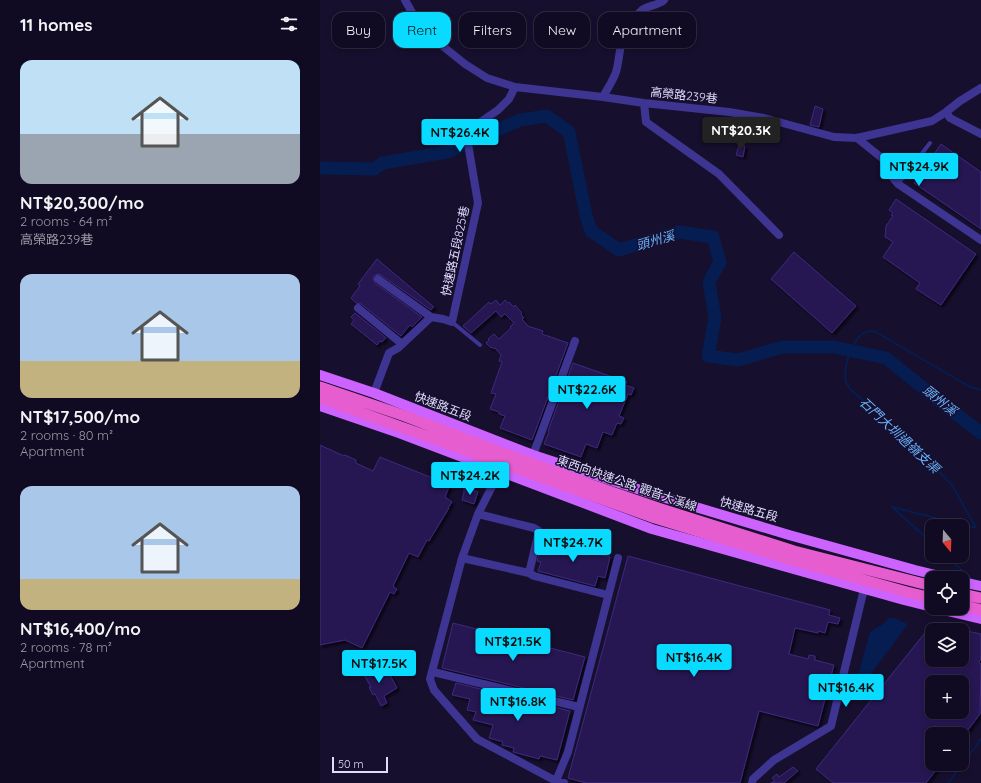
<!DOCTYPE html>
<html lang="en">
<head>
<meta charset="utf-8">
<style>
  body { margin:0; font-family:Quicksand,"Noto Sans TC",sans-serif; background:#19142a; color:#f1f3f6; height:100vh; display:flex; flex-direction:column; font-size:15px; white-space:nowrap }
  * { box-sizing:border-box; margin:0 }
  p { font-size:13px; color:#9c9ba5 }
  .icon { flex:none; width:22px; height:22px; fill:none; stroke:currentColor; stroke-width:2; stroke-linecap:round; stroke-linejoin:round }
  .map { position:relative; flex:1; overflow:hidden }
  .panel { display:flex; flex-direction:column; background:#100b22; width:320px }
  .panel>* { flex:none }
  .banner { position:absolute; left:12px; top:12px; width:380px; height:36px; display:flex; gap:8px }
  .needle { width:26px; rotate:161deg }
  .buttons { position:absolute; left:605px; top:519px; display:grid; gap:8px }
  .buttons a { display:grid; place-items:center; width:44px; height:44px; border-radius:8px; background:#100b22; box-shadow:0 2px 6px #0003,0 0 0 1px #302b40; font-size:20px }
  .scale { position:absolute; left:12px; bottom:10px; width:56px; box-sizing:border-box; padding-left:4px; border:2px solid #e1dcff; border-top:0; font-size:11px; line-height:14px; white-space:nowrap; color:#e1dcff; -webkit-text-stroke:3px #160f2e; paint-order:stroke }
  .price { position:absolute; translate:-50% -34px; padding:0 9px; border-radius:4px; background:#08dbff; color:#111; font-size:13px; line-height:26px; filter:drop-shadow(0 1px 2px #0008) }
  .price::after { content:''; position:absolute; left:50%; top:24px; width:12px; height:9px; margin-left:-6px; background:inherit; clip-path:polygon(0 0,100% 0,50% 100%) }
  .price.on { background:#222; color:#fff }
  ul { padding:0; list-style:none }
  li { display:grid; align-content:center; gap:8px; height:212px; padding:0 20px }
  li span { display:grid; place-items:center; height:124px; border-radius:12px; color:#555 }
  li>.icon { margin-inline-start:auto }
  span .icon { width:72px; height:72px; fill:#fffc; stroke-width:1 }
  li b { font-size:17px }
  h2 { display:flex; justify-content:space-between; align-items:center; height:48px; padding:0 20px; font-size:17px }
  .pill { padding:0 14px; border-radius:12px; background:#100b22; box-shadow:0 2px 6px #0003,0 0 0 1px #302b40; font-size:14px; line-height:36px }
  .pill.on { background:#08dbff; color:#111 }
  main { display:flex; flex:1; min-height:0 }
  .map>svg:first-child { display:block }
  .water { fill:#051d50 }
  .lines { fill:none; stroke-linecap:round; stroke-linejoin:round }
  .stream { stroke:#051d50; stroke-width:2 }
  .river { stroke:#051d50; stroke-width:13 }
  .building { fill:#271951; stroke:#3e287f; fill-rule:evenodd; filter:url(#shadow) }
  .service { stroke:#3d3591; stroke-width:4 }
  .minor { stroke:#3d3591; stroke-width:8 }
  .primary { stroke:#cc63ff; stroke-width:10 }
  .trunk { stroke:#e65dcf; stroke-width:11 }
  .trunk-bridge { stroke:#e65dcf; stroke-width:11 }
  .labels { text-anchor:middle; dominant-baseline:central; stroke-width:3; stroke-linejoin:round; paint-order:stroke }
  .street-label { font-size:12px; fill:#e1dcff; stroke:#160f2e }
  .water-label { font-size:13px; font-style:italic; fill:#6ab3ff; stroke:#160f2e }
</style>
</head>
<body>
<main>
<section class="panel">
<h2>11 homes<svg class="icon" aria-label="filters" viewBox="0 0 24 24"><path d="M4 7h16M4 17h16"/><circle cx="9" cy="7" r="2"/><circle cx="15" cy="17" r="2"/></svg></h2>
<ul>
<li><span style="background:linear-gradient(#bfe0f5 60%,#9aa5b1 0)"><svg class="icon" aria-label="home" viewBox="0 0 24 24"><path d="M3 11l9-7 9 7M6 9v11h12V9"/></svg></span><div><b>NT$20,300/mo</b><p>2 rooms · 64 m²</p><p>高榮路239巷</p></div></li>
<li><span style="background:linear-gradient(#a9c7e8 70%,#c2b280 0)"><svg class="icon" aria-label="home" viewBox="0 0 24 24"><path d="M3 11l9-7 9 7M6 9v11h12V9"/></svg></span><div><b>NT$17,500/mo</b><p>2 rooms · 80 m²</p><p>Apartment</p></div></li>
<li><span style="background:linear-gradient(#a9c7e8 75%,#c2b280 0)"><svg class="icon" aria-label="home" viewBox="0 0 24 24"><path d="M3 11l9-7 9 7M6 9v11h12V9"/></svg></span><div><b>NT$16,400/mo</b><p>2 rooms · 78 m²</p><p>Apartment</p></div></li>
</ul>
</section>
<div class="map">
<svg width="661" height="783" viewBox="0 0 661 783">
  <defs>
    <filter id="shadow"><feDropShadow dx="2.5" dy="2.5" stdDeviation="1" flood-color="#0009"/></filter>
  </defs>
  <rect width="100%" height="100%" fill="#160f2e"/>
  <path class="water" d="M569 618H575L588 624 538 691 534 690 550 632 563 624Z"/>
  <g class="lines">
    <path class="stream" d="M612 543 572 507 656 528 632 485 573 425 531 390C529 387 527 384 526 382 523 369 531 342 542 334 546 331 549 331 554 331L650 387 661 390
      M626 556 653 580
      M628 783 661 739"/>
    <path class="river" d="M0 168 54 169 63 163 127 152 200 120 227 116 249 132 266 215 271 231 299 250 359 232 393 237 400 262 389 282 395 318 388 356 418 360 463 347H514L566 358 622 403 661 433"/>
  </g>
  <path class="building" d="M495 106 503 109 499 127 490 125Z
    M621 144 661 172V229L594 183Z
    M419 145 425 146 423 157 416 155Z
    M576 199 656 254 621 305 596 289 600 283 563 257 573 242 565 237 566 226 573 216 571 215 573 213 569 210Z
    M474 252 536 306 512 333 451 279Z
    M57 259 114 307 111 310 61 275 58 274 54 276 53 279 55 283 102 317 92 327 90 325 81 336 41 304 36 303 31 298 40 286 38 284Z
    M176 300 180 305 185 300 188 303 189 302 194 307 195 305 202 313 201 314 204 318 202 319 208 326 223 331 222 334 248 343 212 440 180 428 185 416 179 414V412L170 409 176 394 171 393 182 362 179 361 181 355 175 348 174 349 172 347 171 348 166 343 169 340 168 339 174 334 179 339 191 328 190 327 194 323 185 314 181 317 176 311 151 333 143 326 169 302 171 304Z
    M35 313 66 338 62 342 60 341 57 345 31 324 34 320 31 317Z
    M253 363 307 382 305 385 314 388 311 395 308 394 299 416 304 418 301 424 297 423 292 435 283 432 277 448 266 444 261 457 224 444 229 432 228 431Z
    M0 445 24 456 25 455 36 460V463L53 471 60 457 130 485 125 497 132 502 128 508H129L109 541 107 540 98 557 89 553 73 586 77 589 74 594 70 592 42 648 25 640 0 645Z
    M144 487 158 492 154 504 142 500 144 492Z
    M227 540 290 557 285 578 278 576 275 586 218 571 221 562 217 561 221 548 224 549Z
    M308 556 510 610 509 615 520 618 518 624 508 622 505 633 498 631V633L475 628 469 654 488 659 489 655 495 656V660L514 665 498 726 439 711 420 783H266L248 778Z
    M133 623 265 657 253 700 122 668Z
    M612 624V660H642V630L661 634V659L659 662 661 664 660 714 645 734H612V764H621L606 783H513L496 769ZM612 682H642V712H612Z
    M47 658 58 679 69 673 77 688 64 696 67 703 61 706 55 694 53 695 49 687H51L44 675 49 673 43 660Z
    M136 683 250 711 237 760 220 756 219 759 193 752 194 748 182 745 183 742 169 738 173 725 153 720 156 712 147 710 150 699 132 695Z
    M473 767 478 771 464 783H451L455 781 452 778 457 774 459 777Z"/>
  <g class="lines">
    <path class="service" d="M578 184 610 143
      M132 322 160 345"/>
    <path class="minor" d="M85 0 98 23 110 36 145 64 167 78 195 87 283 97 324 103 409 112 444 118 514 137 537 138 612 121 626 112 640 101 661 88
      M283 97C287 89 293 81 296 72 299 62 299 51 302 42 306 30 313 18 322 10 328 5 338 6 344 0
      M324 103 326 122 399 174 459 235
      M626 112 630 118 661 134
      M537 138 563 159 573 178 578 184 661 240
      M58 279 111 317
      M38 308 82 344
      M54 393 69 353 78 348 111 317 123 319 132 322 158 203 146 132 178 110 189 99 195 87
      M213 455 255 341
      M180 471 158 514 142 558 110 679 114 690 157 739 236 781 244 783
      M158 514 214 528 219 531 209 573
      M142 558 209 573 214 576 288 595
      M113 672 259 707
      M236 781 248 752 298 558
      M432 783 433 779 454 760 511 726 544 589"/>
    <path class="primary" d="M0 375 54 393 213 455 339 496 469 535 595 570 628 578
      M0 406 79 433 332 529 584 600 612 607
      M642 582 661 586
      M615 608 661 619"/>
    <path class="trunk" d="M642 594 661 598
      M642 605 661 610"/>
    <path class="trunk-bridge" d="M0 387 85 416 161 445 271 485 338 508 474 551 612 586
      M0 398 335 518 475 561 587 592 612 598"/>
  </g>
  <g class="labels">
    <g class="street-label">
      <text transform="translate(364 95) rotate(6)">高榮路239巷</text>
      <text transform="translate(135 251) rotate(-78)">快速路五段825巷</text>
      <text transform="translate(123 406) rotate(21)">快速路五段</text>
      <text transform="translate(307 483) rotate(19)">東西向快速公路 觀音大溪線</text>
      <text transform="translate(429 509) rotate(16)">快速路五段</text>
    </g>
    <g class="water-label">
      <text transform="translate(335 240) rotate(-16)">頭州溪</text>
      <text transform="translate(620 400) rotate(39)">頭州溪</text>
      <text transform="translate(580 435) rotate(43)">石門大圳過嶺支渠</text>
    </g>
  </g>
</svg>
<div class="buttons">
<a><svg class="needle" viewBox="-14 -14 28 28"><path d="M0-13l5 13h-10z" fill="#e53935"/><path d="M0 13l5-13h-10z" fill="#9c9ba5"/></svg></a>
<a><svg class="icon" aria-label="locate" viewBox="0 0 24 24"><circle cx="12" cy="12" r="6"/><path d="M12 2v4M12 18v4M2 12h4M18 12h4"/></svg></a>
<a><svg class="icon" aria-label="layers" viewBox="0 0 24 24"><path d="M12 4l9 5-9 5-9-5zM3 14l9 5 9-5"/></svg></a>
<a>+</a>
<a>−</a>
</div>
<div class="scale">50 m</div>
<b class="price on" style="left:421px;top:151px">NT$20.3K</b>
<b class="price" style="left:140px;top:153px">NT$26.4K</b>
<b class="price" style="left:599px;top:187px">NT$24.9K</b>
<b class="price" style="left:267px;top:410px">NT$22.6K</b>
<b class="price" style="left:150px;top:496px">NT$24.2K</b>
<b class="price" style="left:253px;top:563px">NT$24.7K</b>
<b class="price" style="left:193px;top:662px">NT$21.5K</b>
<b class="price" style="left:374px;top:678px">NT$16.4K</b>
<b class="price" style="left:59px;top:684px">NT$17.5K</b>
<b class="price" style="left:526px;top:708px">NT$16.4K</b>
<b class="price" style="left:198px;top:722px">NT$16.8K</b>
<div class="banner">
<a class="pill">Buy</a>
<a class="pill on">Rent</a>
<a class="pill">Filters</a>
<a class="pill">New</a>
<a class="pill">Apartment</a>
</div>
</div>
</main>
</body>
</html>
